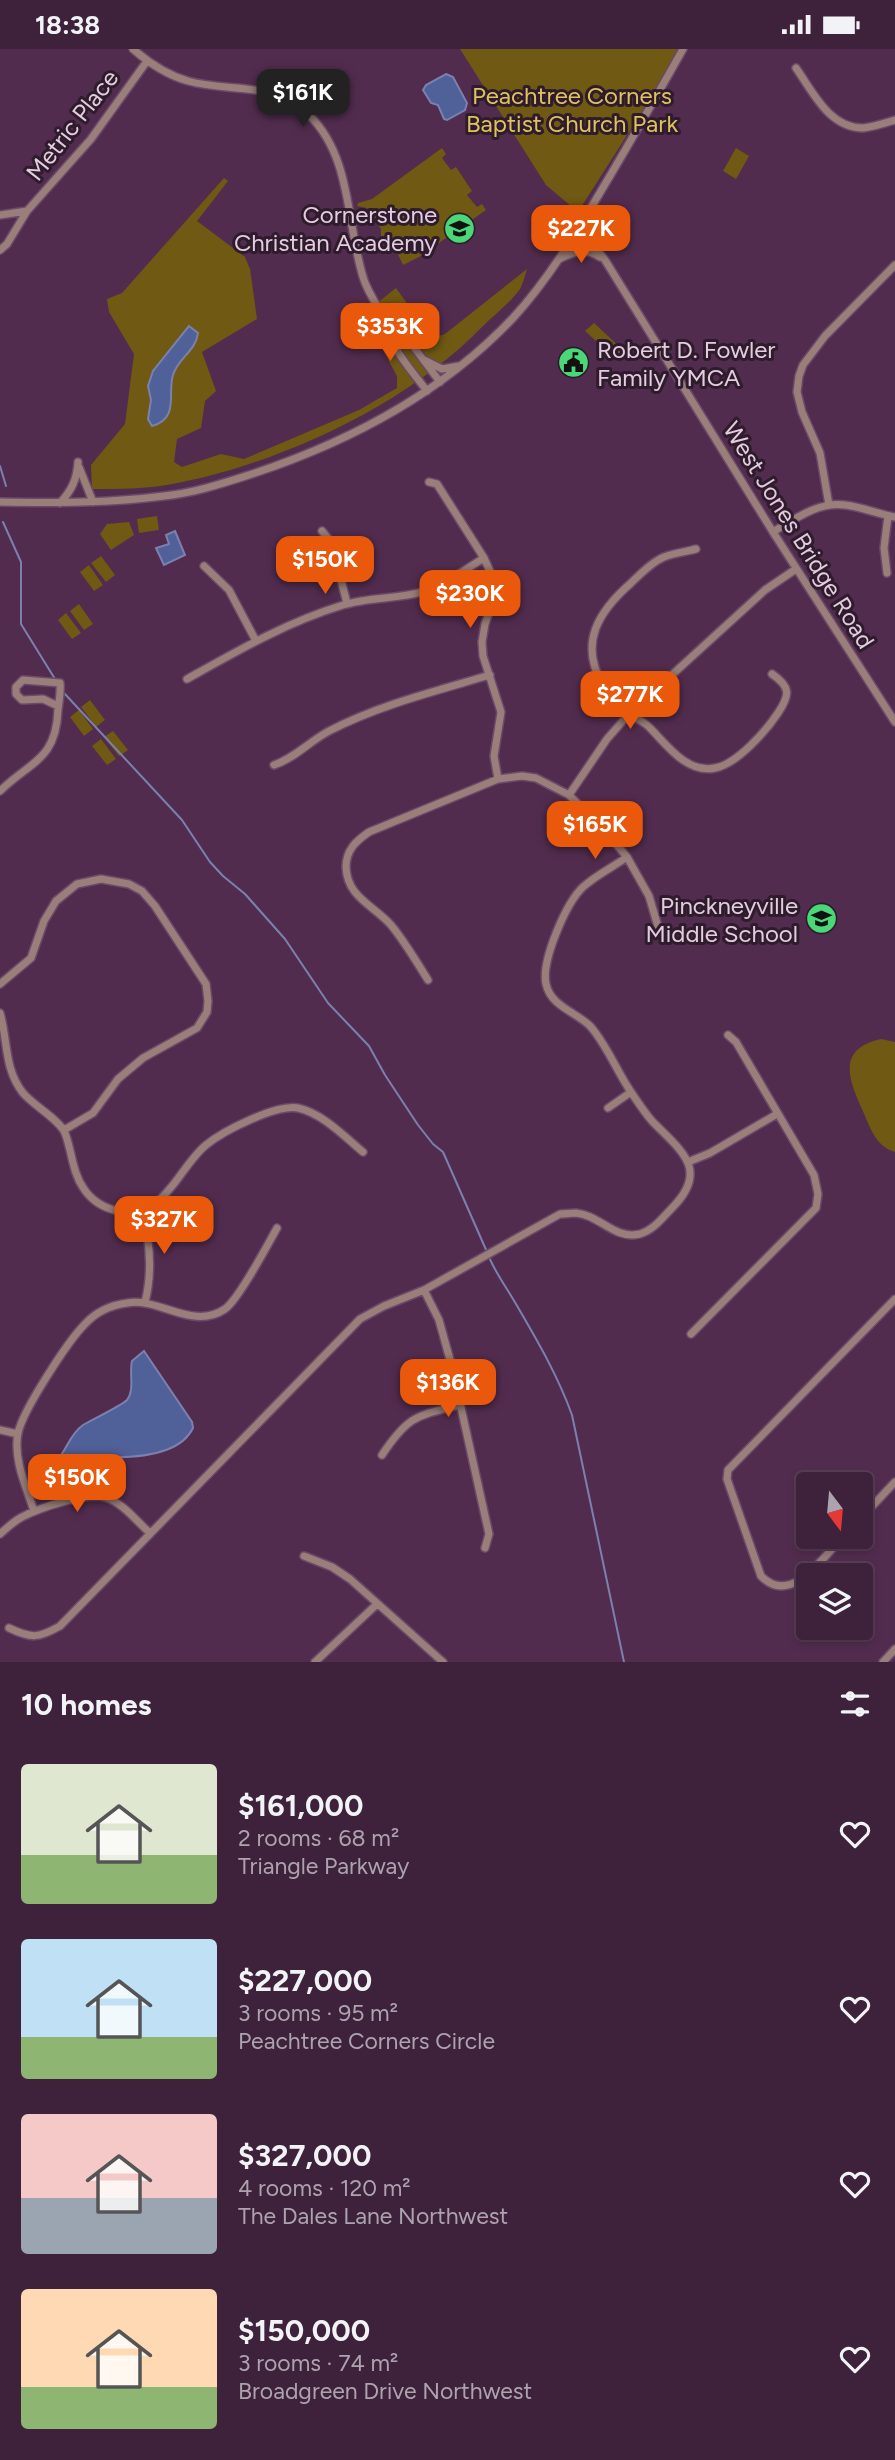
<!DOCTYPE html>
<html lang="en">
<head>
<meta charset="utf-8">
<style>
  body { margin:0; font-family:Figtree,sans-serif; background:#492e46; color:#f1f3f6; height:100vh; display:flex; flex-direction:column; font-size:26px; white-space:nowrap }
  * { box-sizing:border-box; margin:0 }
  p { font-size:23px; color:#ada3af }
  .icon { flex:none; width:38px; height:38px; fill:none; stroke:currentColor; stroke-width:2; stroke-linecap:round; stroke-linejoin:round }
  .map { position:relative; height:1613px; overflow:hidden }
  .details { display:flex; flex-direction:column; background:#3e213b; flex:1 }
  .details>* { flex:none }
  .needle { width:46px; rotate:164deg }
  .buttons { position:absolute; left:796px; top:1423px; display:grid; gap:14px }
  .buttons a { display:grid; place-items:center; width:77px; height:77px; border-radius:7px; background:#3e213b; box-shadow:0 4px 10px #0003,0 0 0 2px #573e55; font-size:35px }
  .price { position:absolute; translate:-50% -60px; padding:0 16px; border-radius:14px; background:#ea580c; color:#fff; font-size:23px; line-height:46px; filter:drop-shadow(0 2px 4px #0008) }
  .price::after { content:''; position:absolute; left:50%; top:42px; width:21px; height:16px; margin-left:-10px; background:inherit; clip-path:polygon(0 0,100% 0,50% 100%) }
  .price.current { background:#222; color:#fff }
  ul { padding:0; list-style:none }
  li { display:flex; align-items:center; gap:21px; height:175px; padding:0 21px }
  li span { display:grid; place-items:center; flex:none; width:196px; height:140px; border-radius:7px; color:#555 }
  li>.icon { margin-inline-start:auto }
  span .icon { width:84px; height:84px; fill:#fffc; stroke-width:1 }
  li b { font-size:30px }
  h2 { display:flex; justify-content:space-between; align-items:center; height:84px; padding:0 21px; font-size:30px }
  .status { display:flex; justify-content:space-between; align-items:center; height:49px; padding:0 35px; background:#3e213b; direction:ltr }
  .status svg { height:19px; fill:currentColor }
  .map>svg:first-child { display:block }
  .green { fill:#6f5913 }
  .water { fill:#506098; stroke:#7c80ae; stroke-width:2 }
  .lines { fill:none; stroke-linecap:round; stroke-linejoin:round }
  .stream { stroke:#7c80ae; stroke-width:2 }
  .minor-casing { stroke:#6c4969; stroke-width:10 }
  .minor { stroke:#997e79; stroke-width:7 }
  .labels { text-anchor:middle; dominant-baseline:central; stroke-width:6; stroke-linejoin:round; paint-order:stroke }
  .park-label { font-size:24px; fill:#e1c05f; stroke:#2e1c2c }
  .street-label { font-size:24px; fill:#e4cbe0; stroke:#2e1c2c }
  .poi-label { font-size:24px; fill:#e4cbe0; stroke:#2e1c2c; text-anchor:end }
</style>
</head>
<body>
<div class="status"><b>18:38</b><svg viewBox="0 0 49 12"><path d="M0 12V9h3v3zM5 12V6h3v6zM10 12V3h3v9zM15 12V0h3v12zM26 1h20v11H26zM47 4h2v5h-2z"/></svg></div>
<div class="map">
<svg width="895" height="1613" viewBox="0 0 895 1613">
  <rect width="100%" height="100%" fill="#522c4f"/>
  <path class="green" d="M460 0H682L578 163 546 136Z
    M442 99 446 105 442 109 451 121 456 118 472 142 467 146 477 158 482 155 486 161 419 208 403 216 395 199 381 191V180L367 159 357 157 358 154 372 150Z
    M736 99 749 107 736 130 723 122Z
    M224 129 228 132 197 172 245 208 250 220 257 270 202 303 216 342 205 352 201 379 177 390 174 413 182 418 221 405 244 410 359 361 397 339V327L363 265 396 239 432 289 445 285 527 220C525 226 523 235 520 240 510 254 494 266 482 278 407 356 277 416 172 435 146 440 119 440 92 440L91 416 125 375 134 305 109 263 107 250 122 244Z
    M594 274 623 301 615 309 585 282Z
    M157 467 159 481 139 484 137 470Z
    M129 473 134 486 111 501 100 485 107 475Z
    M101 507 115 526 106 533 91 514Z
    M89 516 103 536 94 542 80 523Z
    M79 555 93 575 84 581 70 562Z
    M66 564 81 584 72 590 58 571Z
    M90 651 105 671 96 678 81 658Z
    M79 661 93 680 84 687 70 668Z
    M113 682 128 701 119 707 104 688Z
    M101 690 116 710 107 716 92 697Z
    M881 990 895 993V1103C875 1097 870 1078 862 1060 849 1031 836 1000 881 990Z"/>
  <path class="water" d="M446 25 453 28 467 54 465 61 447 71 444 70 438 56 431 54 423 41 426 36Z
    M189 277 198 284C196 302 178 309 173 326 167 344 180 369 152 377L148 370 151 351 148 337 153 322Z
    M175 482 185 506 164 516 156 499 169 495 166 486Z
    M144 1302 192 1373 193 1379C179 1408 132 1409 104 1408 96 1408 89 1406 82 1407 76 1408 73 1412 68 1415L57 1411C67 1401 69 1386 83 1376 93 1370 121 1357 127 1351 135 1341 129 1324 132 1312Z"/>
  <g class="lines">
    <path class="stream" d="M0 417 6 437
      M3 473 21 513V575L55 630
      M64 644 182 771 210 813 223 827 245 845 285 890 328 954 369 997 385 1026 418 1076 433 1095 443 1103 487 1203
      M489 1208C496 1225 507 1239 516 1255 537 1291 558 1327 572 1366L624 1613"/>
    <defs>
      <path id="minor" d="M133 0C149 14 167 26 188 32 231 44 272 31 309 66 353 109 346 177 364 231 369 245 377 256 384 269 388 275 388 282 390 289 398 307 415 326 427 342
        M796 19C813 43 829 79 863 79 873 78 885 74 895 71
        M0 166 27 162
        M578 180 589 190 605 211 773 483 895 673
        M0 201 7 195 27 162 91 90 147 12
        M559 210C574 203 585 198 600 208
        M386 271 401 281 440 333
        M424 311 442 320 459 317
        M79 418 93 453
        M429 433 437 435 484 509 494 531 495 547 485 575 482 593 483 607 501 663 494 707 498 730
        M0 453C55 454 110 454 164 447 194 444 224 434 252 425 349 393 442 344 513 269 548 231 575 186 601 142 629 95 656 48 683 0
        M60 454C72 441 77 430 78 413
        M829 456 820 404 802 363 797 343 799 327 803 316 825 287 895 216
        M322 482 331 493 347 554
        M773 483C795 470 819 452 845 456 862 458 878 465 895 468
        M696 500C685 503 674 504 664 508 652 513 640 525 631 534 599 562 578 594 603 636 609 646 619 656 628 664 635 670 644 672 650 679 667 696 687 725 715 719 737 715 766 682 778 664 790 646 791 638 772 625
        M204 517 229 541 256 592
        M887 524 884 499 888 467
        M187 630C237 602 287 573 343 556 368 548 397 550 422 543 444 537 464 521 484 509
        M274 716C295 709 310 692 329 682 379 656 436 642 490 626
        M0 742C31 712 56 711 58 661 59 652 61 643 60 634L23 631 16 638V645L22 651 43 650 58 657
        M569 746 607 690 629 665 765 541 796 520
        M428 931C416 912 405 893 391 876 373 856 347 848 346 818 346 801 356 792 369 783L498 730 522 727 536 729 569 746 606 783 627 808 649 847 659 881
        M0 935 31 909 44 872 56 852 77 835 101 830 129 835 142 842 155 857 206 935 208 952 207 963 197 979 143 1009 118 1030 93 1064 64 1081
        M0 964C8 992 4 1020 23 1044 34 1057 60 1071 65 1084 72 1102 72 1123 84 1140 92 1152 104 1159 118 1162 165 1171 177 1120 206 1096 223 1082 276 1055 298 1059 322 1064 345 1088 363 1103
        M608 1059 631 1043
        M688 1113 710 1104 777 1065
        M142 1162C150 1192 153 1222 145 1253
        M424 1241 439 1271 452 1318 489 1485 485 1499
        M691 1285 816 1159 818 1145 814 1126 736 993 728 986
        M0 1381 18 1385
        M382 1406C408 1367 416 1367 459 1356
        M34 1462C26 1437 13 1410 18 1384 23 1361 68 1292 85 1275 96 1263 112 1256 127 1254 160 1248 192 1282 225 1260 239 1250 267 1197 277 1179
        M861 1469 895 1433
        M0 1485C7 1479 14 1472 22 1468 39 1459 89 1442 107 1449 124 1455 137 1473 150 1484
        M843 1488C823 1508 791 1558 761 1527L727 1430 728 1421 895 1250
        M304 1507 332 1518 350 1530 443 1613
        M9 1579C32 1590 39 1589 60 1577L360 1270 384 1257 424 1241 560 1165C565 1165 571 1164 576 1164 600 1166 614 1191 640 1185 654 1181 663 1168 673 1158 710 1120 680 1101 652 1072 645 1064 639 1055 633 1046 618 1025 608 998 591 978 577 963 551 958 546 935 541 912 566 854 583 838 596 826 613 818 627 808
        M315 1613 376 1556
        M883 1613 895 1600"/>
    </defs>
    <use href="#minor" class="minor-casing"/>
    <use href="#minor" class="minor"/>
  </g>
  <defs>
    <symbol id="school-disc" viewBox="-11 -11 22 22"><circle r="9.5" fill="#4ad777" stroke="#2e1c2c"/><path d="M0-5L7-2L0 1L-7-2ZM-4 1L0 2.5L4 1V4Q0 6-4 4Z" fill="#111"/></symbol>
    <symbol id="civic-disc" viewBox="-11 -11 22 22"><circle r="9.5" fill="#4ad777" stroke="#2e1c2c"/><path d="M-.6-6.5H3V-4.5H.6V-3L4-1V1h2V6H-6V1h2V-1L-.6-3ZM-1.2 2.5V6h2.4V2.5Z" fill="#111"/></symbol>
  </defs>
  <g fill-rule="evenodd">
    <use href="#school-disc" x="442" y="162" width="35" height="35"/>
    <use href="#civic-disc" x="556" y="296" width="35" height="35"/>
    <use href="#school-disc" x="804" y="852" width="35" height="35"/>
  </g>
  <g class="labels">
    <g class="park-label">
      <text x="572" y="46">Peachtree Corners<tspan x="572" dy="28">Baptist Church Park</tspan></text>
    </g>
    <g class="street-label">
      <text transform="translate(72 76) rotate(-52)">Metric Place</text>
      <text transform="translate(799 486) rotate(58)">West Jones Bridge Road</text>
    </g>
    <g class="poi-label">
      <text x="437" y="165">Cornerstone<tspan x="437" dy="28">Christian Academy</tspan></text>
      <text x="597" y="300" text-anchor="start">Robert D. Fowler<tspan x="597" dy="28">Family YMCA</tspan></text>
      <text x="798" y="856">Pinckneyville<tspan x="798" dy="28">Middle School</tspan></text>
    </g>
  </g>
</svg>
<div class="buttons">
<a><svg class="needle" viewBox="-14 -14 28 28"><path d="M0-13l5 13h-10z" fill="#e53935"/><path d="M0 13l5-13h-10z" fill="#ada3af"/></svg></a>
<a><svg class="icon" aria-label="layers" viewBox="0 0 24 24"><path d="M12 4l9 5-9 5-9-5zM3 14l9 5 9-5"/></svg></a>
</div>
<b class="price current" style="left:303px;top:80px">$161K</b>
<b class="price" style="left:581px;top:216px">$227K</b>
<b class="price" style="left:390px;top:314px">$353K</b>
<b class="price" style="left:325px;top:547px">$150K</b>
<b class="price" style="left:470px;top:581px">$230K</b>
<b class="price" style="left:630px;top:682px">$277K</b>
<b class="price" style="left:595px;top:812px">$165K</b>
<b class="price" style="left:164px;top:1207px">$327K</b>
<b class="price" style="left:448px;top:1370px">$136K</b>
<b class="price" style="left:77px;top:1465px">$150K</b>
</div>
<section class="details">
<h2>10 homes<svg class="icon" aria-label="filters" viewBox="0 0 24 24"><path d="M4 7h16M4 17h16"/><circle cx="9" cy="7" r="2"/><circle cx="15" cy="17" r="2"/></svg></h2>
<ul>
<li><span style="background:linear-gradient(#dfe7d0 65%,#8fb573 0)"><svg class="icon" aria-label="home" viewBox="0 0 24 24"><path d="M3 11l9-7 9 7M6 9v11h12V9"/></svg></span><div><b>$161,000</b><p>2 rooms · 68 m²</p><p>Triangle Parkway</p></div><svg class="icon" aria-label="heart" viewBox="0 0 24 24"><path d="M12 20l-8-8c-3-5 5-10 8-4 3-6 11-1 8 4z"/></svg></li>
<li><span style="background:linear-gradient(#bfe0f5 70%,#8fb573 0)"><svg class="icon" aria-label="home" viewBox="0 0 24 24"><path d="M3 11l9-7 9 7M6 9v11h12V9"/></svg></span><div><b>$227,000</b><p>3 rooms · 95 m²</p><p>Peachtree Corners Circle</p></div><svg class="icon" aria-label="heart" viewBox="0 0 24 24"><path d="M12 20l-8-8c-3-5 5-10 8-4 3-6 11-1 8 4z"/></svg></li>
<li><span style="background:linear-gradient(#f6c9c9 60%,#9aa5b1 0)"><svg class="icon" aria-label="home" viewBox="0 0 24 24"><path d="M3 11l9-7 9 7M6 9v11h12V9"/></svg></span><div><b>$327,000</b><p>4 rooms · 120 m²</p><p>The Dales Lane Northwest</p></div><svg class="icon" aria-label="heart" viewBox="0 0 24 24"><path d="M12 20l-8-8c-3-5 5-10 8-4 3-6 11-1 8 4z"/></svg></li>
<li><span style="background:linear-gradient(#ffd9b3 70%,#8fb573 0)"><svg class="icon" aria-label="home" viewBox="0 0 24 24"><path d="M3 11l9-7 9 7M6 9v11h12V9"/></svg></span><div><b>$150,000</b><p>3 rooms · 74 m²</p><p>Broadgreen Drive Northwest</p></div><svg class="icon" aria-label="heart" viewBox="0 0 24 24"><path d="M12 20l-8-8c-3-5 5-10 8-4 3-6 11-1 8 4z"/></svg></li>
</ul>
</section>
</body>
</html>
